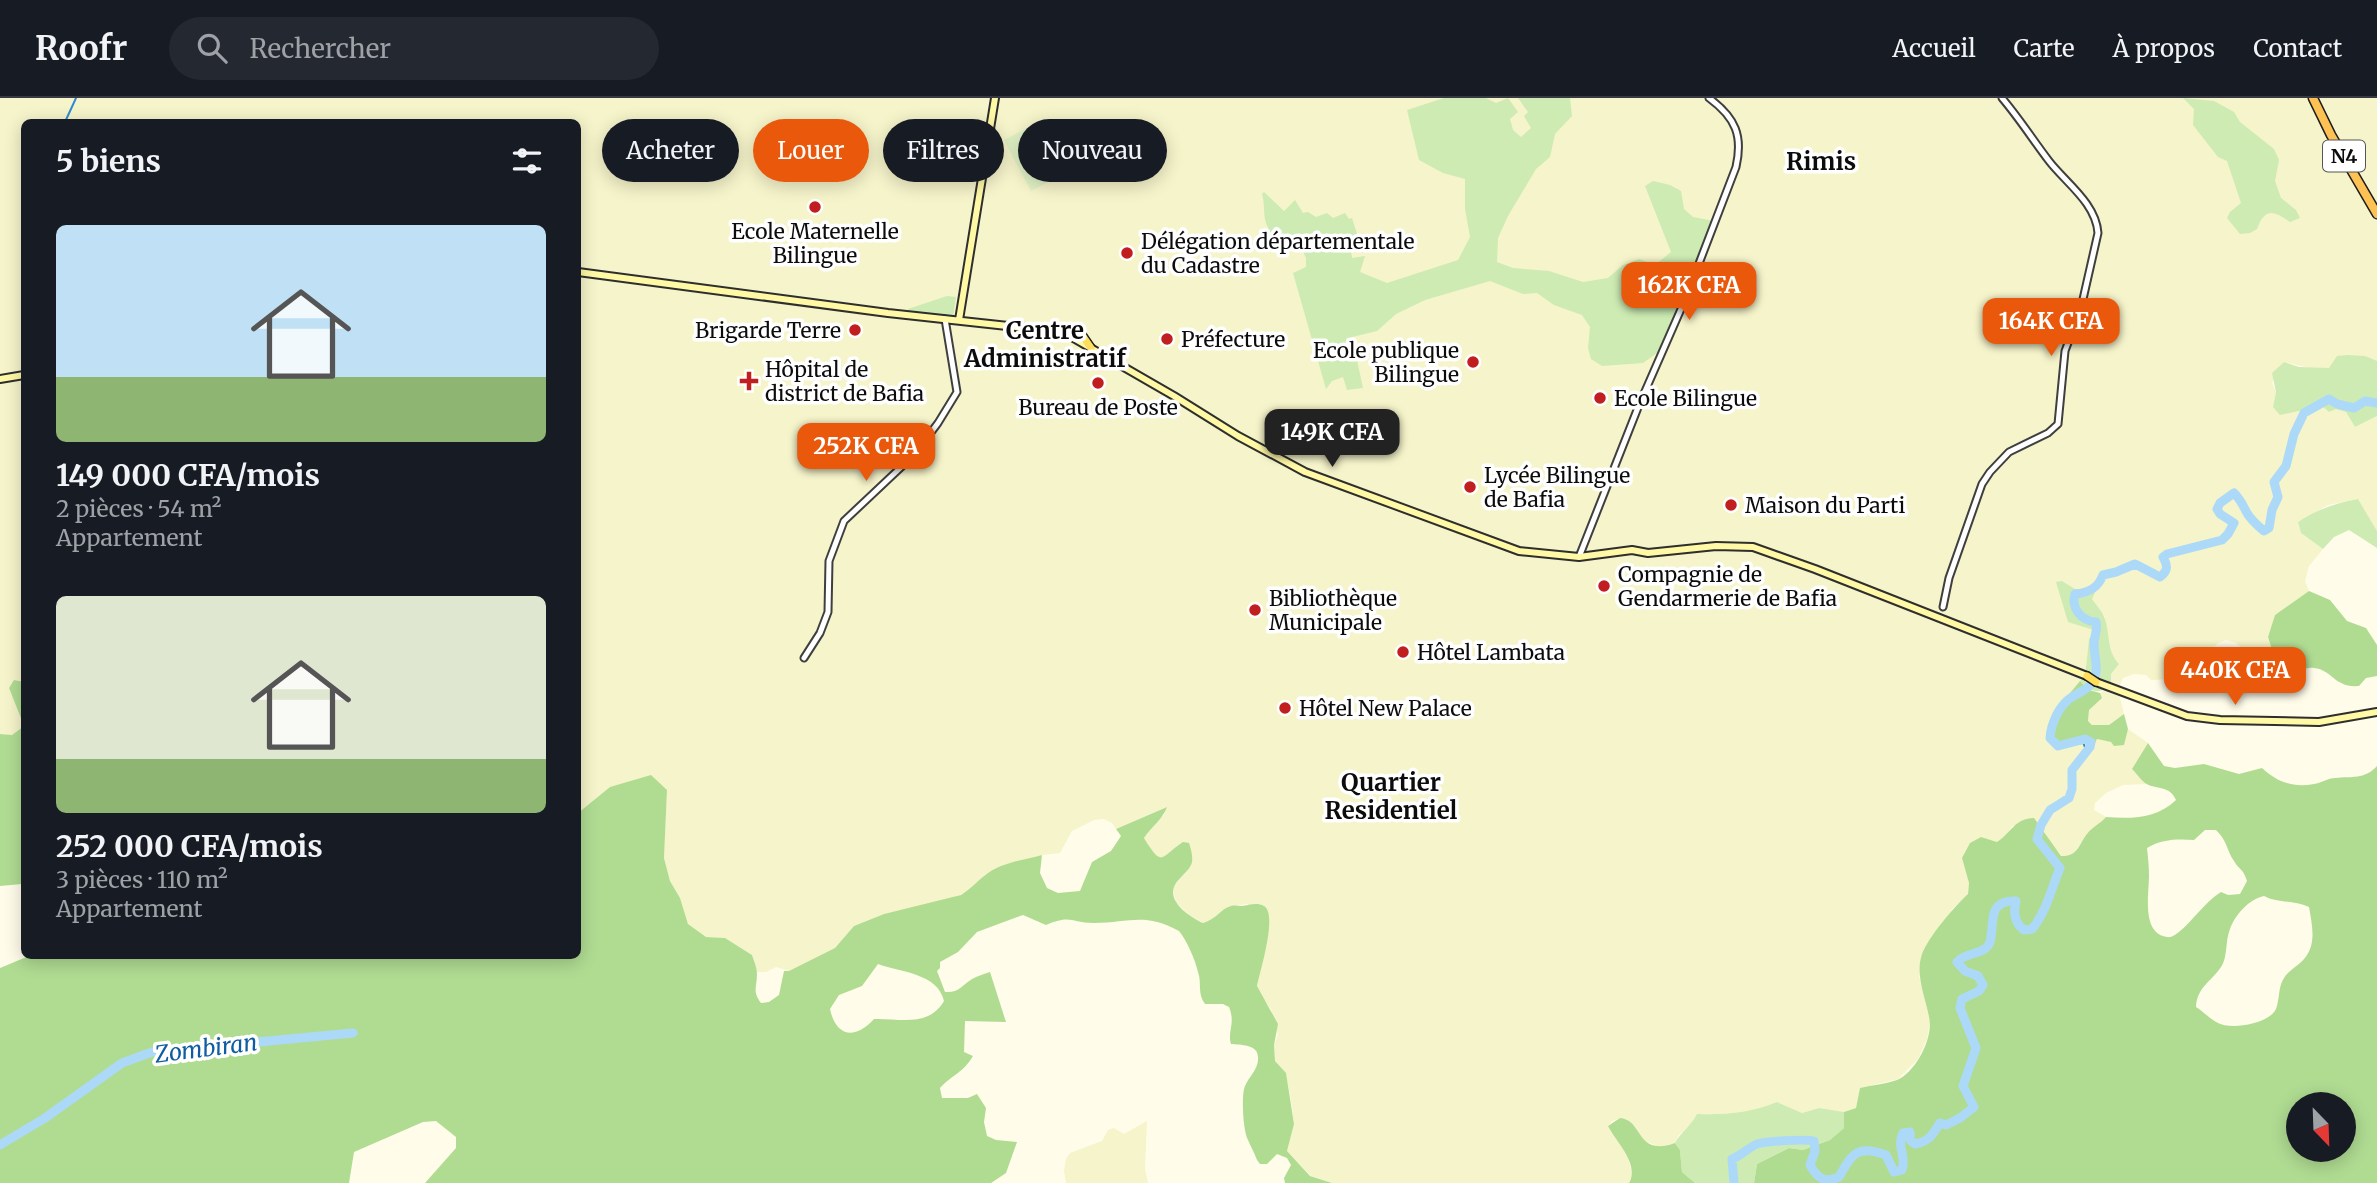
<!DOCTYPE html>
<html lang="fr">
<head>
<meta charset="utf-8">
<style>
  body { margin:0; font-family:Merriweather,serif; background:#242831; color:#f1f3f6; height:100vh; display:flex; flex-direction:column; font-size:26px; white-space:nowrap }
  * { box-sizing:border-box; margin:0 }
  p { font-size:23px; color:#9ea1a6 }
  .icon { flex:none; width:38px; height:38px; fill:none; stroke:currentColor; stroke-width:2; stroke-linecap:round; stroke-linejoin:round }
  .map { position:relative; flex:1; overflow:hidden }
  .panel { position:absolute; left:21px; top:21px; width:560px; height:840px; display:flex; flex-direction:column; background:#171b24; border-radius:10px; box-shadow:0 4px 18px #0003 }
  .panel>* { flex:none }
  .banner { position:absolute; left:602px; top:21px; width:665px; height:63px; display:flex; gap:14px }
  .needle { width:46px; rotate:157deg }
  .tools { position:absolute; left:2286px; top:994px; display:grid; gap:14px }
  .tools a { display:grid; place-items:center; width:70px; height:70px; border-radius:50%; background:#171b24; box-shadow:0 4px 18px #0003; font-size:35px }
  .price { position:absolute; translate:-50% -60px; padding:0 16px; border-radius:14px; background:#ea580c; color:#fff; font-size:23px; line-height:46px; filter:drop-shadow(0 2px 4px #0008) }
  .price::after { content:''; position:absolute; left:50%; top:42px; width:21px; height:16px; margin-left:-10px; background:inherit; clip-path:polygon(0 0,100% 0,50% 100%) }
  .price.active { background:#222; color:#fff }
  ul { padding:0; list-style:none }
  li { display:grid; align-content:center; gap:14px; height:371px; padding:0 35px }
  li span { display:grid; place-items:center; height:217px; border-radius:10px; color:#555 }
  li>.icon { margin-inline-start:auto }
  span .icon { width:126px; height:126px; fill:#fffc; stroke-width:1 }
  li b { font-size:30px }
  h2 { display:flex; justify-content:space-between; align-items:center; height:84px; padding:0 35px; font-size:30px }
  .chip { padding:0 24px; border-radius:32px; background:#171b24; box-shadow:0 4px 18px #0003; font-size:24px; line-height:63px }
  .chip.active { background:#ea580c; color:#fff }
  header { display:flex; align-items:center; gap:42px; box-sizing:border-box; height:98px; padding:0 35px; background:#171b24; border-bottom:2px solid #363941 }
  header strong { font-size:33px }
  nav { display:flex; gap:38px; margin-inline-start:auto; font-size:24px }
  .search { width:490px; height:63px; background:#242831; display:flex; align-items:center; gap:18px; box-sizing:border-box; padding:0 24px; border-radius:38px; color:#9ea1a6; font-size:26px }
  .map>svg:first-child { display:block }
  .farmland { fill:#f6f4ca }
  .green { fill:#cdebb3 }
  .forest { fill:#b0dc92; fill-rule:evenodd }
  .pitch { fill:#e0f1c5 }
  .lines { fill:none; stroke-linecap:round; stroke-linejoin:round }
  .stream { stroke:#318bd3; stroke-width:2 }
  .river { stroke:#add9f9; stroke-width:9 }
  .tertiary-casing { stroke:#3f3f3f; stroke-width:9 }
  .secondary-casing { stroke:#2e2e2e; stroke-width:10 }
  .primary-casing { stroke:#1d1d1d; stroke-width:10 }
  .trunk-casing { stroke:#1d1d1d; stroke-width:11 }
  .tertiary { stroke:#fff; stroke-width:5 }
  .secondary { stroke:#fff9a5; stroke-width:6 }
  .primary { stroke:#ffde5b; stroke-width:7 }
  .trunk { stroke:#fdc154; stroke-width:8 }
  .poi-dot { fill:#c11e1f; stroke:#fff; stroke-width:2.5 }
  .labels { text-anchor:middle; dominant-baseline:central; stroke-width:7; stroke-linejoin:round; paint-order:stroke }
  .shield { fill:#fff; stroke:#555; stroke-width:2 }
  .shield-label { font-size:19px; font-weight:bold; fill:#0c0c0c }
  .poi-label { font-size:21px; fill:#0c0c0c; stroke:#fff; text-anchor:start }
  .water-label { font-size:23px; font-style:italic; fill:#105ca2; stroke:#fff }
  .quarter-label { font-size:24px; font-weight:bold; fill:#0c0c0c; stroke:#fff }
</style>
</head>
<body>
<header>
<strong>Roofr</strong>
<div class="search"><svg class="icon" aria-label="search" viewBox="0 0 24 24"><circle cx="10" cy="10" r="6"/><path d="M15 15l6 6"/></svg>Rechercher</div>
<nav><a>Accueil</a><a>Carte</a><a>À propos</a><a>Contact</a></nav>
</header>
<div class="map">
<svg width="2377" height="1085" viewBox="0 0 2377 1085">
  <rect width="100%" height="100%" fill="#fffcea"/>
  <path class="farmland" d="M0 0H2377V263L2347 257 2330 270H2310L2284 264 2272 285 2276 294 2273 309 2303 312 2317 303 2346 314 2355 329 2377 318V433L2358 401 2328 407 2298 424 2301 435 2323 451 2309 468 2305 483 2309 493 2275 517 2268 539 2278 570H2262L2236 545 2226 542 2218 545 2204 559 2169 581 2151 582 2146 577 2134 576 2123 580 2118 592 2124 616 2109 627H2093L2088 623 2089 612 2101 600 2100 595 2111 589V576L2119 566 2113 559 2107 536 2105 519 2091 501 2095 492 2075 491 2062 483 2094 532 2089 541 2085 580 2057 611 2051 647 2058 650 2081 645H2094L2097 641 2111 644 2126 636 2128 631 2148 645 2132 671 2146 686 2123 687 2106 695 2095 705 2094 712 2106 719 2077 754 2068 758H2062L2050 745 2041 727 2012 728 2006 738 1997 744 1981 739 1962 760 1969 785 1968 796 1952 811 1919 878 1930 923 1927 941 1918 961 1898 981 1860 990 1856 1010 1844 1014 1819 1010 1802 1015 1777 1004 1756 1013 1726 1017 1698 1016 1691 1028 1679 1037 1675 1045 1660 1049 1642 1042 1635 1029 1626 1021 1620 1020 1612 1023 1608 1028 1627 1055 1632 1076 1629 1085H1332L1311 1078 1287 1053 1294 1026 1292 1008 1286 976 1275 963 1274 947 1278 937 1271 911 1261 898 1257 888 1267 845 1248 806 1232 808 1222 813 1214 822 1203 825 1189 817 1176 804 1173 793 1174 788 1191 767 1178 747 1166 759 1161 760 1155 758 1144 740 1151 728 1164 717 1166 709 1116 731 1112 725 1104 721 1094 722 1072 733 1060 755 1042 757 986 776 970 792 951 801 884 816 854 828 835 850 812 863 789 873 776 869 766 874H757L752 857 725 840 706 839 688 826 680 800 670 783 664 760 667 692 610 689 578 715V24H24V584L14 582 9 590 24 628 12 637 0 636Z
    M1147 1023 1145 1071 1148 1085H1066L1064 1073 1066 1061 1070 1055 1102 1043 1108 1032 1114 1030 1124 1036Z"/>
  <path class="green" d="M1444 0H1486L1496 5 1508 0 1518 14 1510 21 1513 32 1521 39 1531 30 1524 18 1528 14 1518 0H1570L1572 18 1555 36 1550 59 1536 71 1508 118 1498 140 1497 164 1513 170 1549 173 1583 184 1608 180 1623 167 1639 161 1655 167 1671 154 1645 88 1653 83 1670 87 1681 93 1684 111 1693 119 1714 123 1676 212 1672 230 1657 255 1643 265 1602 268 1591 261 1588 250 1590 229 1582 217 1554 207 1537 195 1523 196 1490 183 1425 202 1396 216 1377 233 1352 239 1363 290 1347 292 1343 279 1332 283 1326 291 1293 175 1306 169V160L1300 147 1284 156C1278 146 1270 136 1266 125 1263 115 1265 106 1262 96L1264 94 1284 113 1295 102 1303 115 1308 114 1316 119 1327 115 1333 120 1345 115 1349 121 1352 120 1358 139 1350 145 1352 160 1365 158 1360 174 1387 185 1458 162 1470 139 1465 111V81L1443 75 1419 62 1407 12Z
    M2183 0 2214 3 2234 14 2240 24 2274 51 2279 62 2275 83 2281 100 2296 112 2300 120 2290 124C2274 113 2265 109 2257 131L2250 135 2240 136 2227 120 2230 114 2241 105 2227 63 2218 59 2193 27 2194 11Z
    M947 198 956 199 953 220 908 215V211Z
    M2347 257 2365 258 2377 263V318L2355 329 2346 314 2336 311 2329 314 2317 303 2303 312 2280 317 2273 309 2276 294 2272 275 2284 264 2299 269 2329 270 2337 258Z
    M2358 401 2377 433V450L2349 432 2334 439 2323 451 2301 435 2298 424C2318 411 2336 405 2358 401Z
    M2062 483 2075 491 2096 492 2092 501C2096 507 2103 514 2105 521 2110 537 2107 553 2119 566L2111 576V589C2098 596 2090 594 2080 583L2085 579 2089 541 2094 532 2068 524 2056 484Z
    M1777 1004 1802 1015 1819 1010 1844 1014V1030L1830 1042 1803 1052 1789 1050 1757 1066 1754 1085H1695L1682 1074 1680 1052 1675 1045C1681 1034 1691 1028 1697 1016 1726 1017 1750 1015 1777 1004Z"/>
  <path class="forest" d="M2309 493 2330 502 2347 523 2366 530 2377 547V578L2366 580 2359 588C2334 590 2333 572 2314 570 2306 569 2294 574 2286 575L2278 570 2268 539 2275 517Z
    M14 582 24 584V811L22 786 0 788V636L12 637 24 628 9 590Z
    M2080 583 2089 592 2100 595 2102 600 2089 612 2088 623 2092 627H2109L2124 616 2128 631 2124 647 2114 648 2111 644 2097 641 2095 645C2081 645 2061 652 2051 647L2057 611Z
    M2148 645 2164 668 2175 670 2204 666 2239 676 2262 670C2277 684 2293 690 2314 686 2321 685 2328 680 2335 680 2352 678 2364 682 2377 668V1085H1754L1757 1066 1789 1050 1803 1052 1830 1042 1844 1030V1014L1856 1010 1860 990C1872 987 1886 986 1897 982 1916 974 1934 939 1929 919 1925 898 1915 877 1922 856 1929 838 1954 809 1968 796L1969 785 1962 760 1970 745 1981 739 1997 744C2011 735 2015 720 2034 720L2061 758C2078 759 2079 746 2087 736 2092 729 2100 726 2106 719 2132 721 2156 721 2176 702 2170 687 2156 692 2145 685 2140 681 2136 675 2132 671ZM2205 732H2216C2228 744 2226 751 2234 763 2240 773 2243 770 2247 783L2240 796 2228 797 2221 794C2203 805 2187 831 2173 838 2169 840 2167 839 2163 838 2142 831 2149 795 2149 778 2149 769 2148 759 2147 750 2162 741 2177 741 2194 742ZM2264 798C2277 805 2293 802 2309 809 2312 827 2317 846 2304 861 2298 868 2289 872 2284 880 2278 889 2280 900 2276 911 2269 926 2231 932 2218 925 2210 921 2204 914 2196 909 2197 889 2211 884 2221 869 2228 859 2225 843 2230 831 2235 817 2249 801 2264 798ZM2298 1006H2343V1052H2298Z
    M651 677 667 692 664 760 670 783 680 800 688 826 706 839 725 840 752 857C754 863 757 870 757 876 757 889 752 893 761 905L769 904 779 897 784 873H789L835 850 854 828 884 816 961 797C971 791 978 782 988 775 1004 764 1024 762 1042 757L1040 775 1047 790 1058 795 1080 793 1092 764 1111 753 1121 738 1116 731 1167 709C1163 721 1151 729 1144 740 1163 771 1160 759 1183 744L1189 745C1191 751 1194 761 1191 767 1187 775 1177 781 1174 789 1168 805 1192 820 1203 825 1217 821 1220 811 1231 808 1234 807 1239 808 1242 808 1249 807 1257 804 1264 808 1278 816 1260 873 1257 888L1278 926 1274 947 1275 963 1286 975 1294 1026 1287 1053 1310 1078 1332 1085H1285L1284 1080 1291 1067 1287 1060 1277 1056 1267 1066H1260L1257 1062C1254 1054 1251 1049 1248 1042 1243 1033 1241 997 1245 988 1249 978 1259 971 1258 959 1258 946 1240 947 1231 946 1227 933 1236 926 1229 909L1223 906H1205C1197 895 1202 885 1198 874 1195 861 1187 843 1179 833 1144 814 1129 825 1094 825 1070 825 1072 816 1046 827L1023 817 977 834 958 854 940 864V870L937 873 945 894C959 895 961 888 972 881 977 878 984 876 990 874L1006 924 965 923 964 954 973 958C963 975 953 976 940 990L942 1000H968L977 996 986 1010 984 1024 987 1038 996 1042 1017 1044 1006 1075 991 1085H425L456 1050V1039L436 1023 423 1024 354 1054 349 1085H0V870L29 858H578V715L610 689ZM878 866C899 874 938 875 944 903 928 930 899 920 874 921 855 942 836 939 830 911L839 897 862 888Z
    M1620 1020C1644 1022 1635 1059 1675 1045L1680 1052 1682 1074 1695 1085H1629C1640 1066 1616 1044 1608 1028Z"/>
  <path class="pitch" d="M1039 24 1066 75 1031 93 1004 42Z"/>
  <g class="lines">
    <path class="stream" d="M65 24 76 0
      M2085 641 2083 644 2087 655"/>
    <path class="river" d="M0 1047 45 1020 122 965 152 954 353 935
      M1734 1085 1732 1061C1742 1057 1748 1050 1757 1046 1764 1043 1806 1041 1814 1043L1815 1053 1810 1067C1818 1081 1824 1085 1839 1079 1852 1056 1857 1046 1886 1057L1894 1074 1902 1072C1907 1059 1896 1048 1903 1035L1910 1034V1042L1915 1046C1930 1043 1932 1037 1940 1025L1946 1027 1960 1020 1974 1009 1963 988 1976 950 1960 910 1962 901 1979 893 1983 887 1978 878 1965 873 1957 864C1965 854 1986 857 1990 844 1995 826 1986 802 2016 803 2013 815 2014 825 2024 832L2032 831C2047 813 2051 791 2060 770L2037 741 2041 727 2050 712 2069 700 2072 691V672L2090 649 2091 644 2085 641 2058 648 2050 640C2051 626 2058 610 2069 601 2081 592 2093 592 2096 574 2097 566 2094 555 2094 546 2094 538 2098 532 2096 524 2081 523 2071 510 2075 496 2089 495 2098 490 2103 477L2116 474 2135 466 2160 479C2168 473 2168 468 2163 459L2167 456 2222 442 2228 436 2234 425 2220 416 2217 411 2220 405 2234 395C2241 402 2242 406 2247 415 2251 422 2258 428 2264 433L2269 430 2272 412 2278 399 2274 384 2286 368 2294 336 2304 315 2329 301 2337 306 2354 310 2365 303 2377 305"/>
    <defs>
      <path id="tertiary" d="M1579 459 1639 307 1685 202 1736 69C1743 38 1736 20 1709 0
        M1943 509 1949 480 1982 386 1990 374 2009 354 2048 335 2058 326 2065 253 2081 210 2098 135C2096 105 2065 84 2049 63 2033 42 2019 20 2002 0
        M804 560 820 535 828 514 829 463 844 423 914 357 938 325 957 294 945 221"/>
      <path id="secondary" d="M578 174 888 215 1063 234 1174 298 1238 338 1305 374 1519 453 1579 459 1632 452 1648 455 1716 448 1753 449 1815 471 2087 578
        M959 222 995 0
        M0 281 24 277
        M2096 584 2187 618 2220 622 2319 624 2377 614"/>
      <path id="primary" d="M1080 234 1091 250
        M2087 578 2096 584"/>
      <path id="trunk" d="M2313 0 2331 37 2377 116"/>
    </defs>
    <use href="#tertiary" class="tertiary-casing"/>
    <use href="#secondary" class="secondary-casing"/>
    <use href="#primary" class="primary-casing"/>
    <use href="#trunk" class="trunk-casing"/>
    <use href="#tertiary" class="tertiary"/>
    <use href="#secondary" class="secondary"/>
    <use href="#primary" class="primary"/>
    <use href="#trunk" class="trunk"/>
  </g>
  <g class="poi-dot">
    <circle cx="815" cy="109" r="7"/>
    <circle cx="1127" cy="155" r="7"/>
    <circle cx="855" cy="232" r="7"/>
    <circle cx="1167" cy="241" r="7"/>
    <circle cx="1473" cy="264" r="7"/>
    <path d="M745.5 272.5h7v7h7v7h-7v7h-7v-7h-7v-7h7z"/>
    <circle cx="1098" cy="285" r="7"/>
    <circle cx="1600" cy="300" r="7"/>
    <circle cx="1470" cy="389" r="7"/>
    <circle cx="1731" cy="407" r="7"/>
    <circle cx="1604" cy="488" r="7"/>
    <circle cx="1255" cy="512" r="7"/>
    <circle cx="1403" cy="554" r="7"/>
    <circle cx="1285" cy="610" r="7"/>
  </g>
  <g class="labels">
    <rect class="shield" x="2323" y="42.5" width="42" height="31" rx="5"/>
    <g class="shield-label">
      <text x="2344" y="58">N4</text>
    </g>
    <g class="poi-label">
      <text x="815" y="133" text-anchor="middle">Ecole Maternelle<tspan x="815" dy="24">Bilingue</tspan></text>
      <text x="1141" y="143">Délégation départementale<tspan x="1141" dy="24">du Cadastre</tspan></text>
      <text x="841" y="232" text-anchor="end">Brigarde Terre</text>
      <text x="1181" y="241">Préfecture</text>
      <text x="1459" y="252" text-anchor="end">Ecole publique<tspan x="1459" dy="24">Bilingue</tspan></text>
      <text x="765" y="271">Hôpital de<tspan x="765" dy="24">district de Bafia</tspan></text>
      <text x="1614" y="300">Ecole Bilingue</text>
      <text x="1098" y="309" text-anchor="middle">Bureau de Poste</text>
      <text x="1484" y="377">Lycée Bilingue<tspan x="1484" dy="24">de Bafia</tspan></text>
      <text x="1745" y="407">Maison du Parti</text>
      <text x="1618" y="476">Compagnie de<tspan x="1618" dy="24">Gendarmerie de Bafia</tspan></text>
      <text x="1269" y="500">Bibliothèque<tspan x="1269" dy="24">Municipale</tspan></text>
      <text x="1417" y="554">Hôtel Lambata</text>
      <text x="1299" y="610">Hôtel New Palace</text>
    </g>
    <g class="water-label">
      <text transform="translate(206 950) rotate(-7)">Zombiran</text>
    </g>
    <g class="quarter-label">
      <text x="1821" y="63">Rimis</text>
      <text x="1045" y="232">Centre<tspan x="1045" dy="28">Administratif</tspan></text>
      <text x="1391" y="684">Quartier<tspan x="1391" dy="28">Residentiel</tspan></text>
    </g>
  </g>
</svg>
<div class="tools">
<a><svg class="needle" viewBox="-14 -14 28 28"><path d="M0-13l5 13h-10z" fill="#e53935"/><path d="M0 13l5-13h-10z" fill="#9ea1a6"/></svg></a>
</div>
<b class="price" style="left:1689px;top:224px">162K CFA</b>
<b class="price" style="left:2051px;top:260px">164K CFA</b>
<b class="price active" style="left:1332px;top:371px">149K CFA</b>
<b class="price" style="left:866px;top:385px">252K CFA</b>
<b class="price" style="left:2235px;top:609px">440K CFA</b>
<div class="banner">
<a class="chip">Acheter</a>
<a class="chip active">Louer</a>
<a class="chip">Filtres</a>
<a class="chip">Nouveau</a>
</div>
<section class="panel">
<h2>5 biens<svg class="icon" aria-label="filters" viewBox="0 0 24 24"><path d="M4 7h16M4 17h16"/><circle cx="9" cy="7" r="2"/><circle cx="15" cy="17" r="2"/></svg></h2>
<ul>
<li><span style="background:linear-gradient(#bfe0f5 70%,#8fb573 0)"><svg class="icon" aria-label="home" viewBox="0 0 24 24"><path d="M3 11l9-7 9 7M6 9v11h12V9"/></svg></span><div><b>149 000 CFA/mois</b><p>2 pièces · 54 m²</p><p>Appartement</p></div></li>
<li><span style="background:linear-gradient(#dfe7d0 75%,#8fb573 0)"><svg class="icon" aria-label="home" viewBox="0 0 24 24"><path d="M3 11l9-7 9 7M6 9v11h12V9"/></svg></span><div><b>252 000 CFA/mois</b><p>3 pièces · 110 m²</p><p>Appartement</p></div></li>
</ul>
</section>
</div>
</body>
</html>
